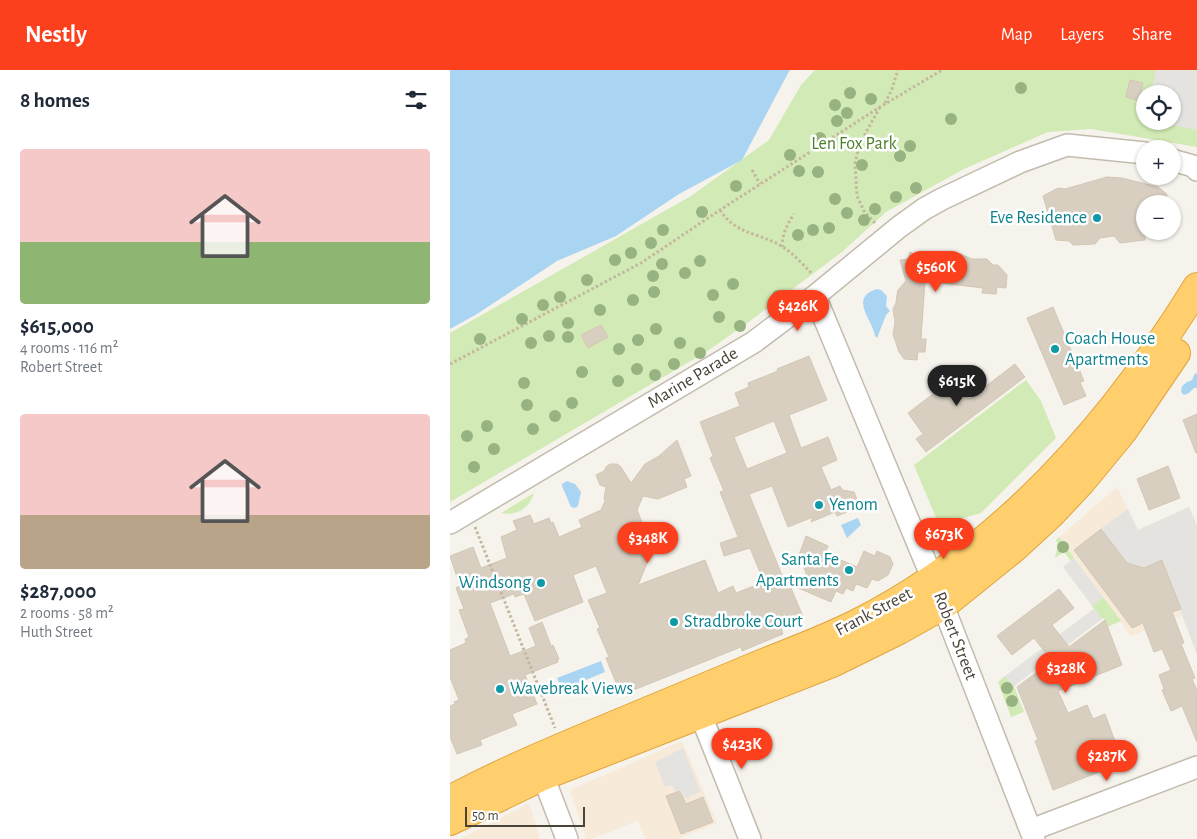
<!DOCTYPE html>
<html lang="en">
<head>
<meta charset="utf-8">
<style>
  body { margin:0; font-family:"Alegreya Sans",sans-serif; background:#f2f2f3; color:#1f2937; height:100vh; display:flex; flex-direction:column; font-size:19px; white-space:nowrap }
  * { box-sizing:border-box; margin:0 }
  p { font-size:16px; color:#747a83 }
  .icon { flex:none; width:28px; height:28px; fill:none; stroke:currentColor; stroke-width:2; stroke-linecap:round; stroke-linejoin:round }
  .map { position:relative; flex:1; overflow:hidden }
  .sheet { display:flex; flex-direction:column; background:#fff; width:450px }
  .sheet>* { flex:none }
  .fabs { position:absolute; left:686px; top:15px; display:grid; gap:10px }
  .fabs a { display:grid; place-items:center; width:45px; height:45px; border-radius:50%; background:#fff; box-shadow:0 1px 4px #0004; font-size:25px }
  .scale { position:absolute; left:15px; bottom:12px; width:120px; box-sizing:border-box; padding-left:5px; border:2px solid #4b4439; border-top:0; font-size:14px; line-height:18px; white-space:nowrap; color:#4b4439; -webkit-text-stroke:4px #fff; paint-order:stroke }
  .price { position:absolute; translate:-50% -42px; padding:0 11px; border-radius:18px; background:#fc3f1d; color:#fff; font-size:16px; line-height:32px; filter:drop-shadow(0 1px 2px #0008) }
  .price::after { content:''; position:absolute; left:50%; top:30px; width:15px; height:11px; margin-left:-8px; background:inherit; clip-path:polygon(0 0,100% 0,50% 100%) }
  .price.selected { background:#222; color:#fff }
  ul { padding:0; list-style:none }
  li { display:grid; align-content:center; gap:10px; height:265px; padding:0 20px }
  li span { display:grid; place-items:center; height:155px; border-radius:5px; color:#555 }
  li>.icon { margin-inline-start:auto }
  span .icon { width:90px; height:90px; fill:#fffc; stroke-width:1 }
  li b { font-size:21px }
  h2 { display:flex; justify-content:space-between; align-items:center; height:60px; padding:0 20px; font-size:21px }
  header { display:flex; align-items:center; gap:30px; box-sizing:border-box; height:70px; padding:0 25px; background:#fc3f1d; color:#fff }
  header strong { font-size:24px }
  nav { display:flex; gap:28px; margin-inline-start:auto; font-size:18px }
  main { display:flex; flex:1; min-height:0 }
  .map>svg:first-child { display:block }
  .commercial { fill:#f7ead8 }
  .green { fill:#d2eab5; fill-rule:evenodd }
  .parking { fill:#e5e3e0 }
  .water { fill:#a9d4f2 }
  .building { fill:#d8cfc1; stroke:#d3c7b4; fill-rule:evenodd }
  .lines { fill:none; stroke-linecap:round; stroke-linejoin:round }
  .minor-casing { stroke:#c2bbae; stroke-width:24 }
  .highway-casing { stroke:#e0a43c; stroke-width:30 }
  .path { stroke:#c4b79f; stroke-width:3; stroke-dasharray:2.5 2.5; stroke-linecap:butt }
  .minor { stroke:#fff; stroke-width:21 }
  .highway { stroke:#ffcf6e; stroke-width:28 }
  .tree { fill:#97b381 }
  .culture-dot { fill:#0f9aa8; stroke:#fff; stroke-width:2 }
  .labels { text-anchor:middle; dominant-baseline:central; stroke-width:5; stroke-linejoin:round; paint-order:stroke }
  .park-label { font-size:18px; fill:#4a7f2a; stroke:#fff }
  .culture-label { font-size:18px; fill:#0d838f; stroke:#fff; text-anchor:start }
  .street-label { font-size:18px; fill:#4b4439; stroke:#fff }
</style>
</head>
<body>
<header>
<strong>Nestly</strong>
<nav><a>Map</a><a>Layers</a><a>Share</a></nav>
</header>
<main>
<section class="sheet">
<h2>8 homes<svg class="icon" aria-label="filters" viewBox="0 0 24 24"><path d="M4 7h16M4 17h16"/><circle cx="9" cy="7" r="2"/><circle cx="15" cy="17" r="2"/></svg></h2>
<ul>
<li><span style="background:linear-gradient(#f6c9c9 60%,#8fb573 0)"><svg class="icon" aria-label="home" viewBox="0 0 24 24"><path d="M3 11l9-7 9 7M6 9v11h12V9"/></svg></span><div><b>$615,000</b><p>4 rooms · 116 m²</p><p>Robert Street</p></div></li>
<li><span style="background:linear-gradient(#f6c9c9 65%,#b9a48a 0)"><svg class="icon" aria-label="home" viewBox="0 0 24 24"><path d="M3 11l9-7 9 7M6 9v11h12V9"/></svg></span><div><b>$287,000</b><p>2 rooms · 58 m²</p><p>Huth Street</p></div></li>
</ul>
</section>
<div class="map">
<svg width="747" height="769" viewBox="0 0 747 769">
  <rect width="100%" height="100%" fill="#f6f3ec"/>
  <path class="commercial" d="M667 417 688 460 739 437 747 455V585L732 546 681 566 609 467Z
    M232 671 267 753 228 769H196L188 751 141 769H136L120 720Z
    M79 733 90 769H10Z"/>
  <path class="green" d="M365 0H747V77L641 59 598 62 514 99 436 142 392 182 296 254 256 282 0 432V263L241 126 319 70 351 15ZM695 24H722V51H695Z
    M576 310 591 331 606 368 531 443 489 455 464 395Z
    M84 423C79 439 67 446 51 443Z
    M609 467 624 488 621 491 614 482 605 488 608 475 606 470Z
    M653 527 671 551 657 557 654 548 652 549 642 536Z
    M555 606 563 616H564L574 642 561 647 548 612Z"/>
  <path class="parking" d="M706 0H747V60L721 55 698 57 694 54 695 48V51H722V24H701Z
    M739 437 747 455V585L715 498 716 497 714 492 711 491 694 498 677 493 650 459 678 439 688 460Z
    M624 488 653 527 642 536 613 497Z
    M644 539 652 549 615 577 607 566Z
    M595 576 603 586 563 617 555 606Z
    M233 678 251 722 240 726 239 729 234 727 231 720 225 722 222 715 215 717 205 692Z"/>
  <path class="water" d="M0 0H340L337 5 292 90 229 124 166 166 107 191 27 244 0 259Z
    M427 219 431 220 437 226 436 236 440 241 436 245 427 268 425 266C423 250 398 228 427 219Z
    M745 303 747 304V318H744L739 323 734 325 731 322 732 316 737 312 742 310Z
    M117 411 125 414 131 422 128 436 125 438 121 437 112 416V414Z
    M408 448 411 455 397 468 391 455Z
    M151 591 155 602 112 620 107 608Z"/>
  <path class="building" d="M680 10 693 13 689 31 676 27Z
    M657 107 672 108 708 117 717 124 716 134H695V170L670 173 664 166 650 168 645 174 623 175 619 171 606 170 593 126 608 118 615 119Z
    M460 182 479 193 494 185 503 187 510 184 522 189H537L543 195H548L557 205 556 218 547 217 546 224 532 223 533 218 475 211 471 269H476L475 282H468L467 290 454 289 449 282 443 264 445 253 443 239 446 233 447 225 448 220 456 211 450 190 458 189Z
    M603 237 634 311 630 312 636 326 614 335 577 248Z
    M151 255 158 267 138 278 131 265Z
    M359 286 377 330 339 345 351 378 378 367 387 390 371 397 381 420 390 416 392 420 404 422 410 437 387 446 385 442 361 452 363 447 338 457 322 416 299 424 338 520 341 518 354 549 331 558 333 564 304 576 292 581 291 577 171 625 156 588 159 587 147 559 150 558 138 530 157 523 146 496 123 505 133 532 85 551 74 524 65 527 64 524 40 533 60 586 86 576 79 558 92 552 101 576 103 575 109 589 107 590 108 592 75 605 87 634 62 644 67 655 30 670 32 675 7 684 0 667V636L5 634 4 632 9 630 0 607V580L16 573 15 569 19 567 9 540 14 539 6 518 10 516 0 486 23 477 31 498 57 488 51 467 67 460 63 451 80 445 84 454 99 448 101 453 103 452 109 467 132 457 129 450 151 440 155 431 154 428 156 417 150 415 146 405 154 401 156 397 160 394H167L171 397 181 413 195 394 209 386 227 370 241 406 234 409 237 417 208 429 193 426 187 440 203 479 188 515 255 490 268 523 283 516 286 523 314 512 300 478 274 486 270 473 288 467 270 422 274 421 260 388 263 386 250 352 290 336 285 323 299 317 298 313 328 301 327 299ZM324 351 337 383 297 399 284 367Z
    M565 294 575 307 476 382 466 369 473 364 458 343 504 308 519 329Z
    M747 344V383H746L733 350Z
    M718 396 730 428 699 440 687 409Z
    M651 459 677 493 694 498 712 490 731 539 722 542 734 573 731 574 745 608 742 609 747 620V672L732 636 721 641 712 620 714 619 709 605 721 600 712 579 704 582 693 553 682 558 624 480Z
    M356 466 378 476 375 483 407 497 414 481 425 486 427 481 440 487 443 494 438 505 428 511 422 509 417 518 406 514 403 521 396 518 393 524 386 521 381 532 346 517 359 511 349 485Z
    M609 519 624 538 602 555 619 577 655 550 672 595 608 621 618 643 637 635 643 649 655 644 666 674 676 671 681 684 675 686 677 691 603 720 585 671 588 670 567 617 602 591 584 568 562 585 547 566Z
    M230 721 236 734 253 727 263 752 231 764 216 726Z"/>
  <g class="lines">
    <defs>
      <path id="minor" d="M722 90 743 96 747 100
        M365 226 483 510 584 769
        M0 453 304 272 365 226 449 157 474 139 492 129 570 92 617 75 695 83
        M250 643 300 769
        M93 706 117 769
        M581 760 747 697"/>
      <path id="highway" d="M0 730C48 704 98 683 148 662 198 641 249 620 299 599 335 584 372 571 406 554 551 481 663 354 747 217
        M0 751 93 706 382 593 449 560 492 536 564 478 601 444 631 412 673 361 726 283"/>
    </defs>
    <use href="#minor" class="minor-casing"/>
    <use href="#highway" class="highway-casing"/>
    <path class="path" d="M435 33 442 19 448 0
      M302 100 310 114
      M270 140C285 163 303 162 326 173 340 180 352 193 362 204
      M425 153 414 141 407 126 405 93 410 73 430 37
      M332 177C332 164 337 155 344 144
      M0 294 191 193 270 140 430 37 492 0
      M25 457 105 658"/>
    <use href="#minor" class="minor"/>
    <use href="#highway" class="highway"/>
  </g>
  <g class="tree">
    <circle cx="571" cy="18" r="6"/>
    <circle cx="400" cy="23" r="6"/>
    <circle cx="421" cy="29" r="6"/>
    <circle cx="385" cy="35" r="6"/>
    <circle cx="397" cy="43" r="6"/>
    <circle cx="501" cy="49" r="6"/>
    <circle cx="387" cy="51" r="6"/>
    <circle cx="370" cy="68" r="6"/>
    <circle cx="434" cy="75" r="6"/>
    <circle cx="460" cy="76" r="6"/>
    <circle cx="340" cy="85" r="6"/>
    <circle cx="450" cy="86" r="6"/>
    <circle cx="412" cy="95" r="6"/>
    <circle cx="349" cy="101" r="6"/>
    <circle cx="368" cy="102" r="6"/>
    <circle cx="286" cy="116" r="6"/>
    <circle cx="466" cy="118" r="6"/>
    <circle cx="446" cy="127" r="6"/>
    <circle cx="385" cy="129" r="6"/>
    <circle cx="425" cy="139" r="6"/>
    <circle cx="252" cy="142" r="6"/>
    <circle cx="397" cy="143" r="6"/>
    <circle cx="414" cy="150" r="6"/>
    <circle cx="379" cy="158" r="6"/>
    <circle cx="213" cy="160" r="6"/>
    <circle cx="363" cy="160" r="6"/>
    <circle cx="348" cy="165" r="6"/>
    <circle cx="201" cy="173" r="6"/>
    <circle cx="181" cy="183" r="6"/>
    <circle cx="165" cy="190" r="6"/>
    <circle cx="250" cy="191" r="6"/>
    <circle cx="212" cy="194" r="6"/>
    <circle cx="235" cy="203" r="6"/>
    <circle cx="203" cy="206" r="6"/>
    <circle cx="137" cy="210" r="6"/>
    <circle cx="283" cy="214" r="6"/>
    <circle cx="204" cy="222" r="6"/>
    <circle cx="263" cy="225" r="6"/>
    <circle cx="328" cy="226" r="6"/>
    <circle cx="110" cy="227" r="6"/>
    <circle cx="183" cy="230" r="6"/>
    <circle cx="93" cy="235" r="6"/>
    <circle cx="150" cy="240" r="6"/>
    <circle cx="269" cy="247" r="6"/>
    <circle cx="72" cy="249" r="6"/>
    <circle cx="118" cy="253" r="6"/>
    <circle cx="290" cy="256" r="6"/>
    <circle cx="206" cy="259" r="6"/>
    <circle cx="99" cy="266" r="6"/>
    <circle cx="118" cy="267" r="6"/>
    <circle cx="30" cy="269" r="6"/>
    <circle cx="188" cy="270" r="6"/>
    <circle cx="81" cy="273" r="6"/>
    <circle cx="230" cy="273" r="6"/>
    <circle cx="169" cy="279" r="6"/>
    <circle cx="250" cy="283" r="6"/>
    <circle cx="224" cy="294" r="6"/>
    <circle cx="187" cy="299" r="6"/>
    <circle cx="132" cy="302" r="6"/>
    <circle cx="205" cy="305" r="6"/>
    <circle cx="168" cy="311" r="6"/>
    <circle cx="74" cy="313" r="6"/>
    <circle cx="122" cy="333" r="6"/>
    <circle cx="77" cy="335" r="6"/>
    <circle cx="105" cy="346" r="6"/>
    <circle cx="37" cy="356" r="6"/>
    <circle cx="83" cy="359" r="6"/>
    <circle cx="17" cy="366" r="6"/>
    <circle cx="44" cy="379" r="6"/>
    <circle cx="24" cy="397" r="6"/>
    <circle cx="613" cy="477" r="6"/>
    <circle cx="557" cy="618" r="6"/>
    <circle cx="562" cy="631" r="6"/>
  </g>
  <g class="culture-dot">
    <circle cx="647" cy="148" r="5"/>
    <circle cx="605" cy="279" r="5"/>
    <circle cx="369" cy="435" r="5"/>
    <circle cx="399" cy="500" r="5"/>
    <circle cx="91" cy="513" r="5"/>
    <circle cx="224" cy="552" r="5"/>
    <circle cx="50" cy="619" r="5"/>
  </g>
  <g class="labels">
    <g class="park-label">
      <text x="404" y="74">Len Fox Park</text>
    </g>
    <g class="culture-label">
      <text x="637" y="148" text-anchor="end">Eve Residence</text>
      <text x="615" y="269">Coach House<tspan x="615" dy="21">Apartments</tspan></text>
      <text x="379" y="435">Yenom</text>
      <text x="389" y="490" text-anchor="end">Santa Fe<tspan x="389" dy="21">Apartments</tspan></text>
      <text x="81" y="513" text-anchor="end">Windsong</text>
      <text x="234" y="552">Stradbroke Court</text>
      <text x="60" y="619">Wavebreak Views</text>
    </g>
    <g class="street-label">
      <text transform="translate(243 308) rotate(-31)">Marine Parade</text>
      <text transform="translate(424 542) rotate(-28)">Frank Street</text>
      <text transform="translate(505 566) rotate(69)">Robert Street</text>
    </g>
  </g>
</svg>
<div class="fabs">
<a><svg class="icon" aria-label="locate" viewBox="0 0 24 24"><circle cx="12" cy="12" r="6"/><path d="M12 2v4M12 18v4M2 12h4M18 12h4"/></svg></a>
<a>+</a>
<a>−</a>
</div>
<div class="scale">50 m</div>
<b class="price" style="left:486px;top:223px">$560K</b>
<b class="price" style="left:348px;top:262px">$426K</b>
<b class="price selected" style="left:507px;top:337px">$615K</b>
<b class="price" style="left:494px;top:490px">$673K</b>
<b class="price" style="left:198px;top:494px">$348K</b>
<b class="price" style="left:616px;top:624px">$328K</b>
<b class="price" style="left:292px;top:700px">$423K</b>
<b class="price" style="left:657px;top:712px">$287K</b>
</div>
</main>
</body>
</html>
